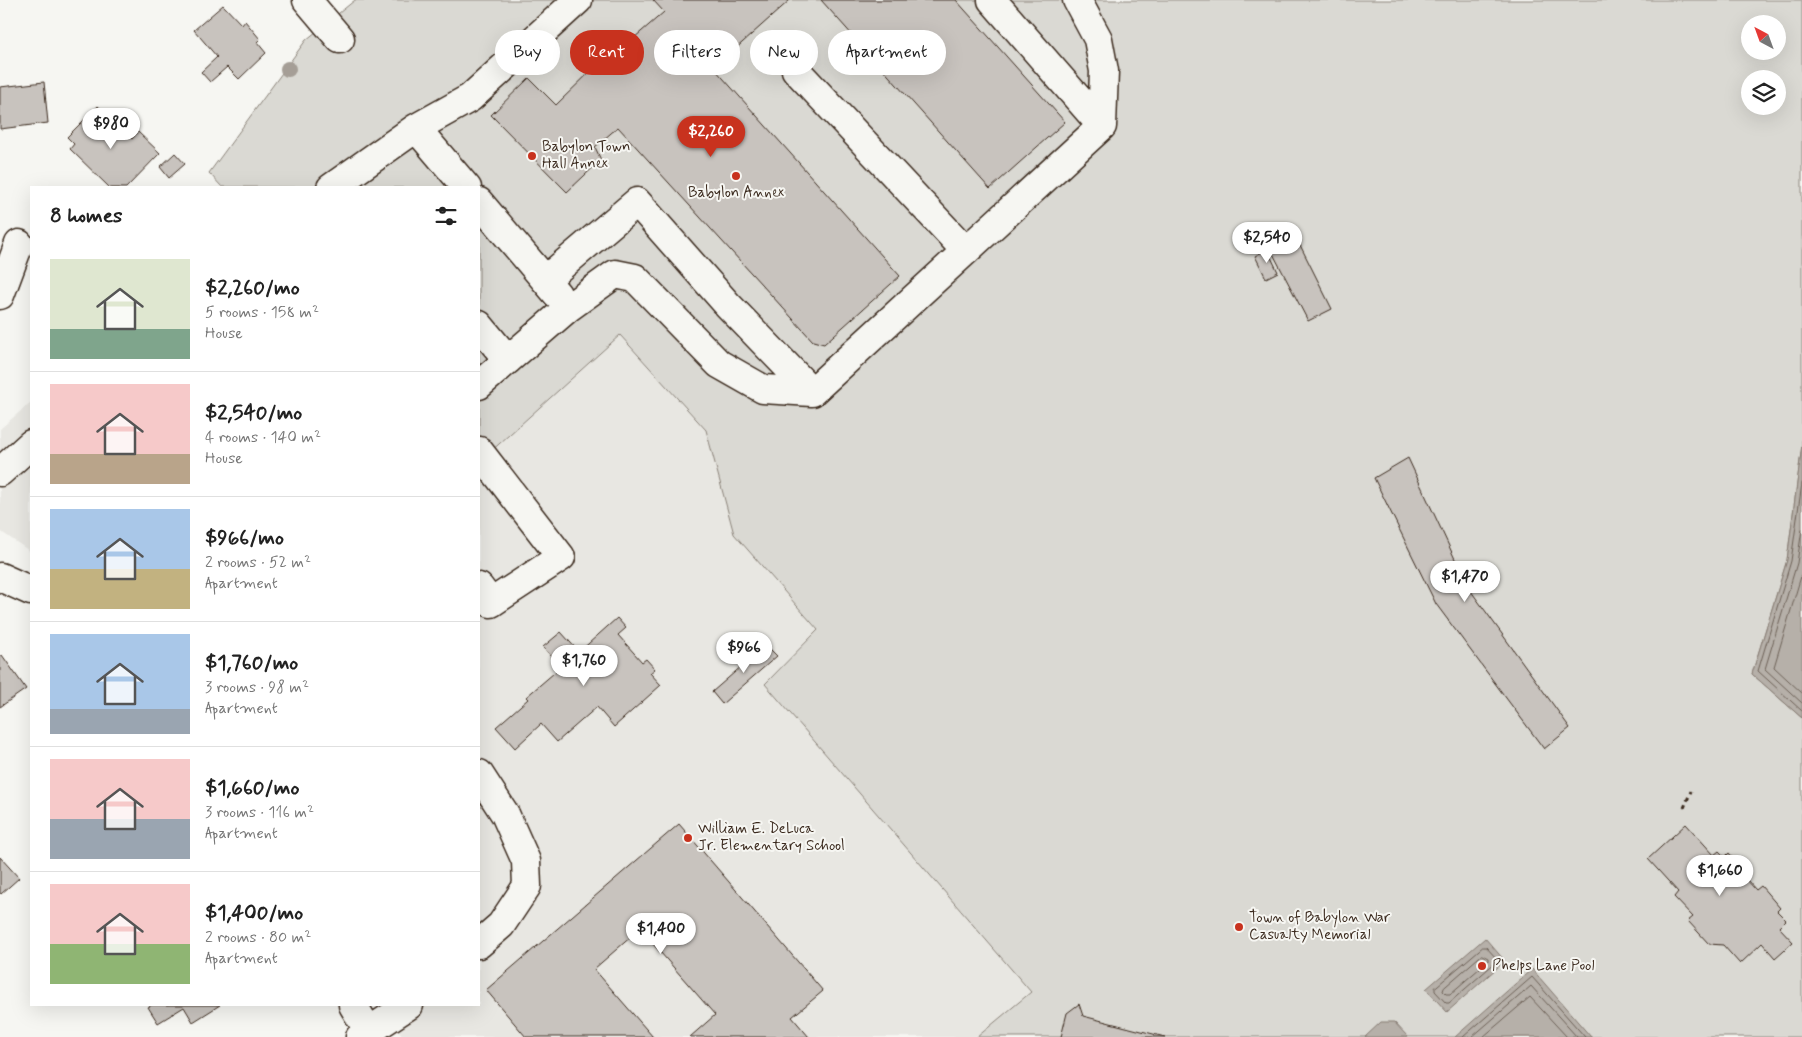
<!DOCTYPE html>
<html lang="en">
<head>
<meta charset="utf-8">
<style>
  body { margin:0; font-family:Mynerve,sans-serif; background:#f6f6f6; color:#222; height:100vh; display:flex; flex-direction:column; font-size:19px; white-space:nowrap }
  * { box-sizing:border-box; margin:0 }
  p { font-size:16px; color:#767676 }
  .icon { flex:none; width:28px; height:28px; fill:none; stroke:currentColor; stroke-width:2; stroke-linecap:round; stroke-linejoin:round }
  .map { position:relative; flex:1; overflow:hidden }
  .drawer { position:absolute; left:30px; top:186px; width:450px; height:820px; display:flex; flex-direction:column; background:#fff; border-radius:0px; box-shadow:0 5px 20px #0002 }
  .drawer>* { flex:none }
  .banner { position:absolute; left:495px; top:30px; width:475px; height:45px; display:flex; gap:10px }
  .needle { width:32px; rotate:319deg }
  .buttons { position:absolute; left:1741px; top:15px; display:grid; gap:10px }
  .buttons a { display:grid; place-items:center; width:45px; height:45px; border-radius:50%; background:#fff; box-shadow:0 5px 20px #0002; font-size:25px }
  .price { position:absolute; translate:-50% -42px; padding:0 11px; border-radius:18px; background:#fff; color:#222; font-size:16px; line-height:32px; filter:drop-shadow(0 1px 2px #0008) }
  .price::after { content:''; position:absolute; left:50%; top:30px; width:15px; height:11px; margin-left:-8px; background:inherit; clip-path:polygon(0 0,100% 0,50% 100%) }
  .price.selected { background:#c8321e; color:#fff }
  ul { padding:0; list-style:none }
  li { display:flex; align-items:center; gap:15px; height:125px; padding:0 20px }
  li+li { border-top:1px solid #e0e0e0 }
  li span { display:grid; place-items:center; flex:none; width:140px; height:100px; border-radius:0px; color:#555 }
  li>.icon { margin-inline-start:auto }
  span .icon { width:60px; height:60px; fill:#fffc; stroke-width:1 }
  li b { font-size:21px }
  h2 { display:flex; justify-content:space-between; align-items:center; height:60px; padding:0 20px; font-size:21px }
  .chip { padding:0 18px; border-radius:22px; background:#fff; box-shadow:0 5px 20px #0002; font-size:18px; line-height:45px }
  .chip.selected { background:#c8321e; color:#fff }
  .map>svg:first-child { display:block }
  .built { fill:#e8e7e2 }
  .green { fill:#dad9d3; stroke:#8a8278; fill-rule:evenodd }
  .water { fill:#b6b0a9; stroke:#857a71 }
  .lines { fill:none; stroke-linecap:round; stroke-linejoin:round }
  .shore { stroke:#6c6056; stroke-width:1 }
  .building { fill:#c8c3be; stroke:#3b2a1e }
  .minor-casing { stroke:#3b2a1e; stroke-width:31 }
  .path { stroke:#3b2a1e; stroke-width:3; stroke-dasharray:4 4; stroke-linecap:butt }
  .minor { stroke:#f6f6f2; stroke-width:28 }
  .tree { fill:#a59e96 }
  .poi-dot { fill:#c8321e; stroke:#f6f6f2; stroke-width:2 }
  .labels { text-anchor:middle; dominant-baseline:central; stroke-width:4; stroke-linejoin:round; paint-order:stroke }
  .poi-label { font-size:15px; fill:#3b2a1e; stroke:#f6f6f2; text-anchor:start }
</style>
</head>
<body>
<div class="map">
<svg width="1802" height="1037" viewBox="0 0 1802 1037">
  <rect width="100%" height="100%" fill="#f6f6f2"/>
  <filter id="ink" filterUnits="userSpaceOnUse"><feTurbulence type="fractalNoise" baseFrequency=".02" numOctaves="2"/><feDisplacementMap in="SourceGraphic" scale="10" xChannelSelector="R" yChannelSelector="G"/><feConvolveMatrix kernelMatrix="1 2 1 2 8 2 1 2 1" color-interpolation-filters="sRGB"/></filter>
  <g filter="url(#ink)">
    <path class="built" d="M620 335 706 430 734 534 818 630 765 684 1031 992 977 1037H403L383 1005H479V462Z
      M31 402V552L0 531V429Z"/>
    <path class="green" d="M355 0H1802V445L1787 560 1752 674 1802 718V1037H977L1031 992 765 684 818 630 734 534 706 430 620 335 479 462V188L222 187 209 173 306 40ZM1750 24H1778V51H1750ZM1750 79H1778V106H1750Z"/>
    <path class="water" d="M1802 445V718L1752 674 1787 560Z
      M1485 938 1505 961 1447 1012 1426 989Z
      M1532 969 1591 1037H1455Z
      M1381 1022H1394L1408 1037H1365Z"/>
    <g class="lines">
      <path class="shore" d="M1802 483 1791 561 1758 671 1802 711
        M1802 529 1797 563 1765 669 1802 703
        M1802 573 1774 667 1802 693
        M1483 947H1486L1497 959V961L1449 1003H1446L1435 991V988Z
        M1482 955 1488 958V961L1450 994H1446L1443 991 1444 988Z
        M1463 1037 1532 977 1585 1037
        M1472 1037 1531 986 1577 1037
        M1483 1037 1530 997 1567 1037"/>
    </g>
    <path class="building" d="M653 0H790L714 68 900 276 824 344 813 341 618 127 595 147 601 160 567 192 491 115 529 78 556 105 598 64H604L664 12Z
      M821 0H956L1065 122 990 189Z
      M223 5 242 25 245 21 260 39 257 42 266 53 239 79 227 67 210 82 201 72 217 57 194 30Z
      M44 82 48 123 0 129V87Z
      M98 106 132 139 138 132 160 153 126 188H110L70 149 74 144 67 137Z
      M175 153 185 164 169 178 160 167Z
      M1294 233 1332 309 1308 321 1269 246Z
      M1267 249 1278 272 1266 278 1255 256Z
      M1408 458 1468 587 1570 728 1544 749 1436 604 1374 478Z
      M617 618 626 628 618 635 642 662 646 659 655 669 650 673 661 685 614 727 597 707 557 742 541 724 515 748 496 727 528 699 526 697 561 667 543 647 561 632 579 652Z
      M766 645 777 656 722 704 712 692Z
      M2 655 26 689 0 707V656Z
      M679 824 823 991 792 1017 809 1037H690L715 1015 640 929 594 969 653 1037H526L486 990Z
      M1686 824 1714 855 1719 851 1725 857 1729 853 1749 876 1746 879 1756 890 1761 886 1780 908 1777 911 1786 920 1779 927 1793 942 1775 958 1762 943 1740 964 1723 945 1709 944 1688 921 1693 917 1674 897 1678 892 1648 859Z
      M0 857 19 878 1 894 0 893Z
      M1079 1004 1083 1016 1165 1037H1061L1067 1013Z
      M152 1005H220L193 1022 184 1007 158 1023 148 1007Z"/>
    <g class="lines">
      <defs>
        <path id="minor" d="M307 0 340 39
          M992 0 1102 126
          M796 70 966 251
          M416 128 467 188
          M331 188 416 128 470 98 578 0
          M479 202 557 294
          M545 280 637 202 728 305 812 392
          M0 295 19 244
          M479 325 508 360
          M479 385 568 308 615 274 635 278 719 364 763 389 812 392 1102 126 1104 71 1098 39 1077 0
          M479 451 561 557 491 603 479 587
          M0 472 31 444
          M0 577 31 591
          M479 774 505 814 526 861 527 886 501 925 479 944
          M353 1005 372 1037
          M360 1037 409 1005"/>
      </defs>
      <use href="#minor" class="minor-casing"/>
      <path class="path" d="M1684 808 1691 791"/>
      <use href="#minor" class="minor"/>
    </g>
    <circle class="tree" cx="288" cy="69" r="8"/>
  </g>
  <g class="poi-dot">
    <circle cx="532" cy="156" r="5"/>
    <circle cx="736" cy="176" r="5"/>
    <circle cx="688" cy="838" r="5"/>
    <circle cx="1239" cy="927" r="5"/>
    <circle cx="1482" cy="966" r="5"/>
  </g>
  <g class="labels">
    <g class="poi-label">
      <text x="542" y="147">Babylon Town<tspan x="542" dy="17">Hall Annex</tspan></text>
      <text x="736" y="193" text-anchor="middle">Babylon Annex</text>
      <text x="698" y="829">William E. DeLuca<tspan x="698" dy="17">Jr. Elementary School</tspan></text>
      <text x="1249" y="918">Town of Babylon War<tspan x="1249" dy="17">Casualty Memorial</tspan></text>
      <text x="1492" y="966">Phelps Lane Pool</text>
    </g>
  </g>
</svg>
<div class="buttons">
<a><svg class="needle" viewBox="-14 -14 28 28"><path d="M0-13l5 13h-10z" fill="#e53935"/><path d="M0 13l5-13h-10z" fill="#767676"/></svg></a>
<a><svg class="icon" aria-label="layers" viewBox="0 0 24 24"><path d="M12 4l9 5-9 5-9-5zM3 14l9 5 9-5"/></svg></a>
</div>
<b class="price" style="left:111px;top:150px">$980</b>
<b class="price selected" style="left:711px;top:158px">$2,260</b>
<b class="price" style="left:1267px;top:264px">$2,540</b>
<b class="price" style="left:1465px;top:603px">$1,470</b>
<b class="price" style="left:744px;top:674px">$966</b>
<b class="price" style="left:584px;top:687px">$1,760</b>
<b class="price" style="left:1720px;top:897px">$1,660</b>
<b class="price" style="left:661px;top:955px">$1,400</b>
<div class="banner">
<a class="chip">Buy</a>
<a class="chip selected">Rent</a>
<a class="chip">Filters</a>
<a class="chip">New</a>
<a class="chip">Apartment</a>
</div>
<section class="drawer">
<h2>8 homes<svg class="icon" aria-label="filters" viewBox="0 0 24 24"><path d="M4 7h16M4 17h16"/><circle cx="9" cy="7" r="2"/><circle cx="15" cy="17" r="2"/></svg></h2>
<ul>
<li><span style="background:linear-gradient(#dfe7d0 70%,#7fa58c 0)"><svg class="icon" aria-label="home" viewBox="0 0 24 24"><path d="M3 11l9-7 9 7M6 9v11h12V9"/></svg></span><div><b>$2,260/mo</b><p>5 rooms · 158 m²</p><p>House</p></div></li>
<li><span style="background:linear-gradient(#f6c9c9 70%,#b9a48a 0)"><svg class="icon" aria-label="home" viewBox="0 0 24 24"><path d="M3 11l9-7 9 7M6 9v11h12V9"/></svg></span><div><b>$2,540/mo</b><p>4 rooms · 140 m²</p><p>House</p></div></li>
<li><span style="background:linear-gradient(#a9c7e8 60%,#c2b280 0)"><svg class="icon" aria-label="home" viewBox="0 0 24 24"><path d="M3 11l9-7 9 7M6 9v11h12V9"/></svg></span><div><b>$966/mo</b><p>2 rooms · 52 m²</p><p>Apartment</p></div></li>
<li><span style="background:linear-gradient(#a9c7e8 75%,#9aa5b1 0)"><svg class="icon" aria-label="home" viewBox="0 0 24 24"><path d="M3 11l9-7 9 7M6 9v11h12V9"/></svg></span><div><b>$1,760/mo</b><p>3 rooms · 98 m²</p><p>Apartment</p></div></li>
<li><span style="background:linear-gradient(#f6c9c9 60%,#9aa5b1 0)"><svg class="icon" aria-label="home" viewBox="0 0 24 24"><path d="M3 11l9-7 9 7M6 9v11h12V9"/></svg></span><div><b>$1,660/mo</b><p>3 rooms · 116 m²</p><p>Apartment</p></div></li>
<li><span style="background:linear-gradient(#f6c9c9 60%,#8fb573 0)"><svg class="icon" aria-label="home" viewBox="0 0 24 24"><path d="M3 11l9-7 9 7M6 9v11h12V9"/></svg></span><div><b>$1,400/mo</b><p>2 rooms · 80 m²</p><p>Apartment</p></div></li>
</ul>
</section>
</div>
</body>
</html>
